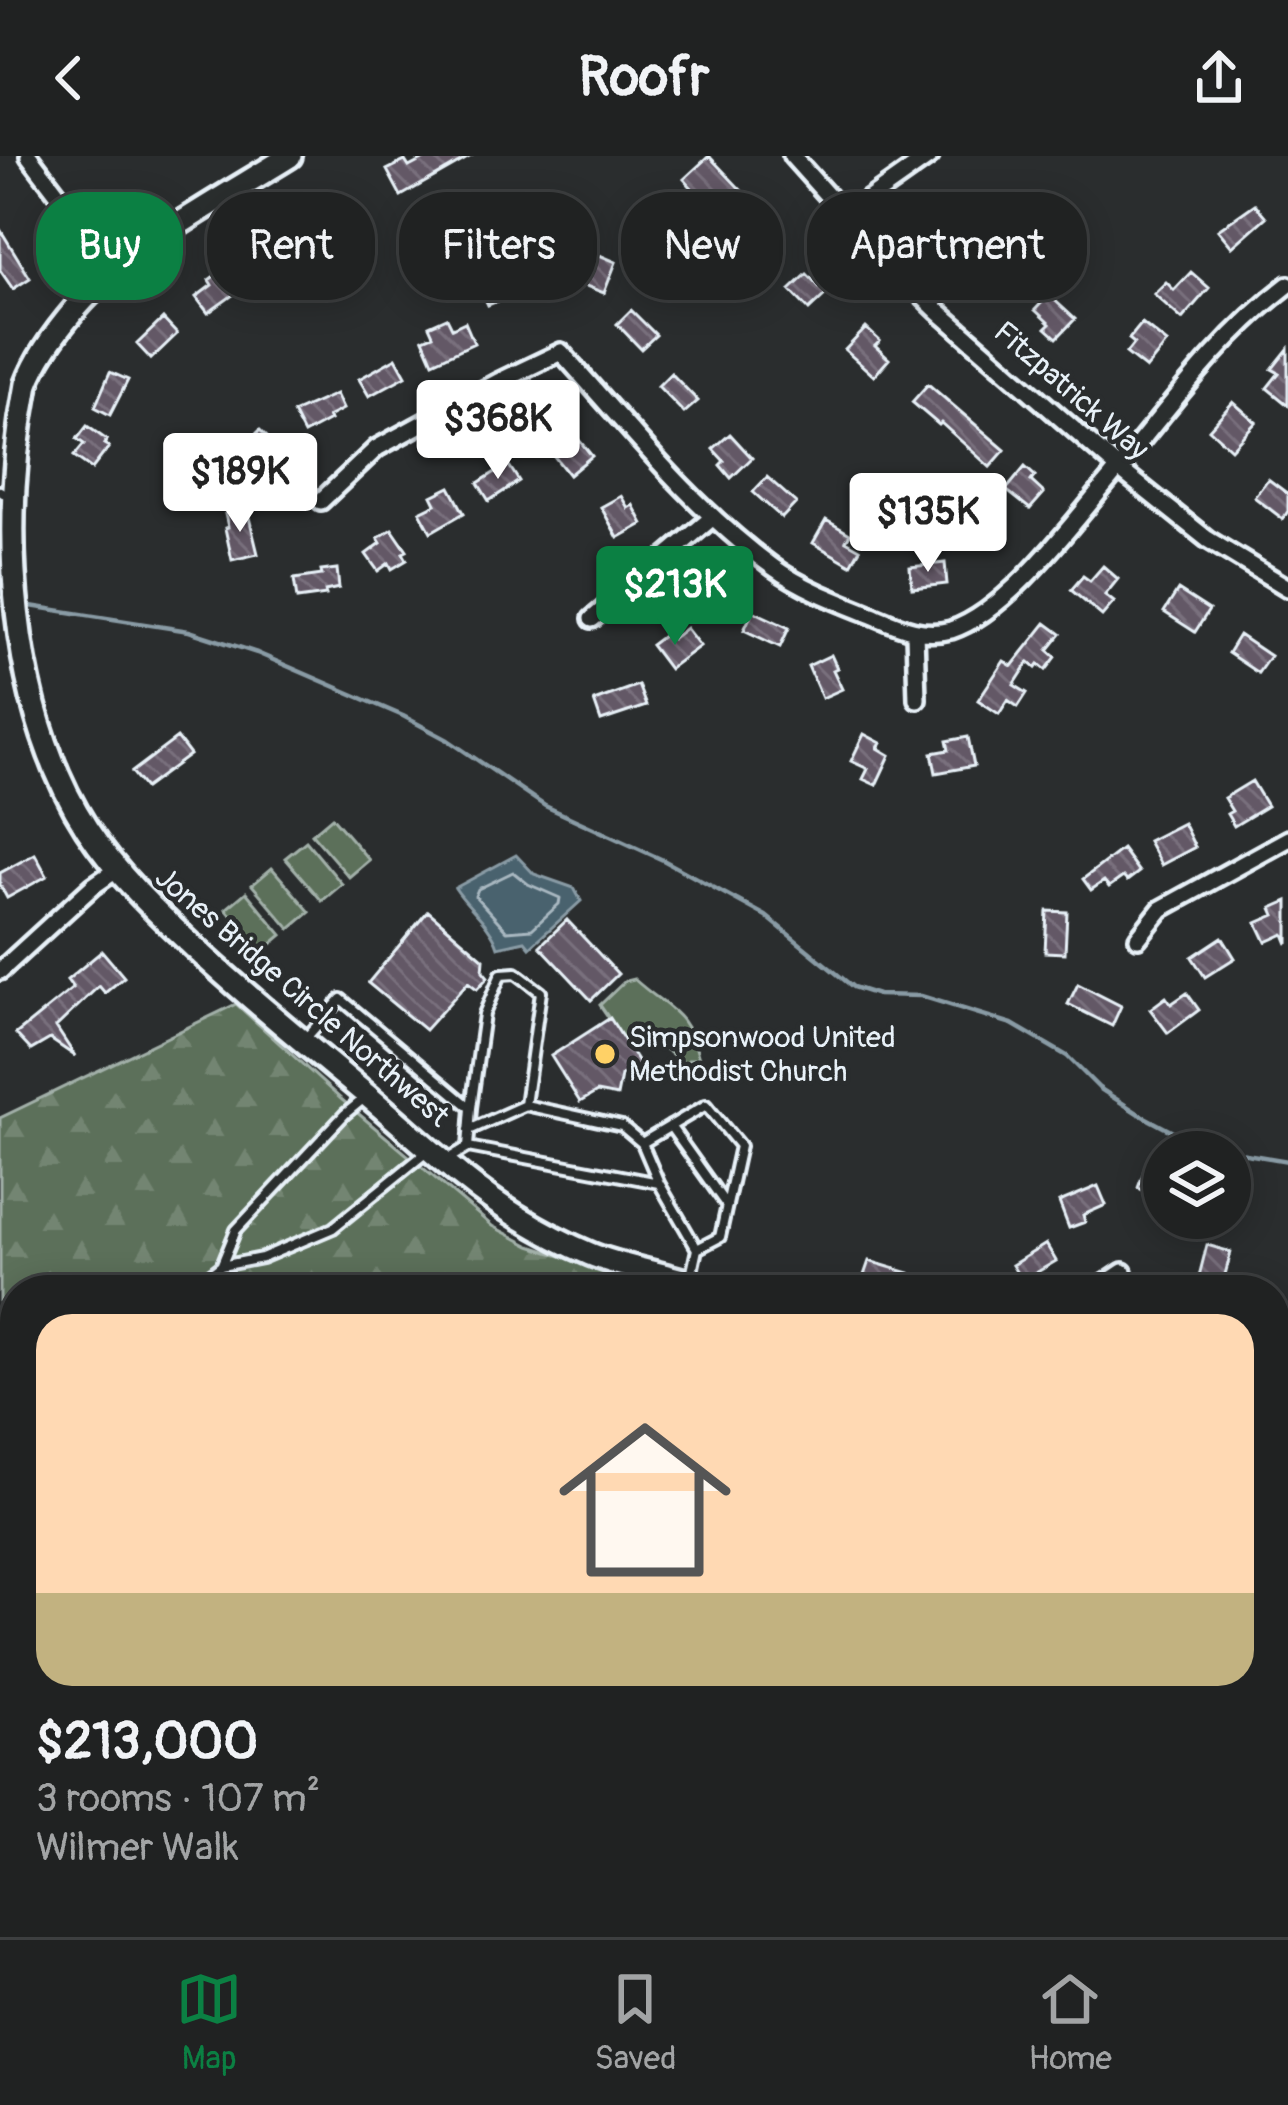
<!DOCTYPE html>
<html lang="en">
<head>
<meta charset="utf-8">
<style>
  body { margin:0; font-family:Pangolin,sans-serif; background:#2d2f2f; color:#f1f3f6; height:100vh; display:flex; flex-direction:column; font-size:45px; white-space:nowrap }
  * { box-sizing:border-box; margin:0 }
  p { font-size:39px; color:#a2a4a5 }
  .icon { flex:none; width:66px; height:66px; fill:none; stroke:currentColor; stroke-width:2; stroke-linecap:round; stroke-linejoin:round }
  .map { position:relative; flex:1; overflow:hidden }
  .side { position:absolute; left:0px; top:1119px; width:1290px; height:663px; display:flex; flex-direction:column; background:#202222; border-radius:48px 48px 0 0; box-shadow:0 6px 30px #0003,0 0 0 3px #3d3f40 }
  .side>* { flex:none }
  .hud { position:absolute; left:36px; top:36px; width:1218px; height:108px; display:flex; gap:24px }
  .controls { position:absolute; left:1143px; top:975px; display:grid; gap:24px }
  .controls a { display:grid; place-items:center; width:108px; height:108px; border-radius:50%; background:#202222; box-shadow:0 6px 30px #0003,0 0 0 3px #3d3f40; font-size:60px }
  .price { position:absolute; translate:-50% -102px; padding:0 27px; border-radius:12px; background:#fff; color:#222; font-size:39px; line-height:78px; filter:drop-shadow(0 3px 6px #0008) }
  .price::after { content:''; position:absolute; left:50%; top:72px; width:36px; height:27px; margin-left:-18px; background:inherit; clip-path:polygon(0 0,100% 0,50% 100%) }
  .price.selected { background:#0b8043; color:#fff }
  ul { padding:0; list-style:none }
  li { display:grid; align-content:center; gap:24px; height:636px; padding:0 36px }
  li span { display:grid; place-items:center; height:372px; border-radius:36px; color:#555 }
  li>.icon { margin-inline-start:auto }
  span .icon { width:216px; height:216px; fill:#fffc; stroke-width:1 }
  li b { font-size:51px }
  .tag { padding:0 42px; border-radius:48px; background:#202222; box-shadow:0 6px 30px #0003,0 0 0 3px #3d3f40; font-size:42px; line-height:108px }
  .tag.selected { background:#0b8043; color:#fff }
  header { display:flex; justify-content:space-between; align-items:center; height:156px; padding:0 36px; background:#202222; font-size:54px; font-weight:700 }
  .tab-bar { display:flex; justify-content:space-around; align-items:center; height:168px; border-top:3px solid #3d3f40; background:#202222; font-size:33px; color:#a2a4a5 }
  .tab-bar a { display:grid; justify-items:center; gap:6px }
  .tab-bar .selected { color:#0b8043 }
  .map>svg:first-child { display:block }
  .green { fill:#5c705a; stroke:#a2b0a9; stroke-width:3 }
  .forest { fill:url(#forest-firs); stroke:#a2b0a9; stroke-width:3 }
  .water { fill:#4a626e; stroke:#899ba5; stroke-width:3 }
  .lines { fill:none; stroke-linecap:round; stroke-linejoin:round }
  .shore { stroke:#a9b8c1; stroke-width:3 }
  .stream { stroke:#899ba5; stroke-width:4.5 }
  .building { fill:url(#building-back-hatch); stroke:#e8f1f8; stroke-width:3 }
  .lane-casing { stroke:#e8f1f8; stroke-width:16 }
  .street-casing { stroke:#e8f1f8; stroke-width:24 }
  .secondary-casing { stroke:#e8f1f8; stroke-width:30 }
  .lane { stroke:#2a2d2e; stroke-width:8 }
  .street { stroke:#2a2d2e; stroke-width:15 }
  .secondary { stroke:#2a2d2e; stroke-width:21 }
  .poi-dot { fill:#ffd166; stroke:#2a2d2e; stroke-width:4.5 }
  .labels { text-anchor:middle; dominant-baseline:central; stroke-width:9; stroke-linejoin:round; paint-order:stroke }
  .street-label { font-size:30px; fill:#e8f1f8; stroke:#2a2d2e }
  .poi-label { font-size:30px; fill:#e8f1f8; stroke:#2a2d2e; text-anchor:start }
</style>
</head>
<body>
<header><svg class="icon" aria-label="back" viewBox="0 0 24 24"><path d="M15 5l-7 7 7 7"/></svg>Roofr<svg class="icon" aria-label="share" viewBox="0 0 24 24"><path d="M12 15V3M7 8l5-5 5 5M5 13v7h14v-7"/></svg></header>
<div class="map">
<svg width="1288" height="1781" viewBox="0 0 1288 1781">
  <defs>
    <pattern id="forest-firs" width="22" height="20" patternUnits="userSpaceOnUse" patternTransform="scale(3)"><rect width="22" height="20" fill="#5c705a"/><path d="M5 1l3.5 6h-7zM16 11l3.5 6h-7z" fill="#738572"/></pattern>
    <pattern id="building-back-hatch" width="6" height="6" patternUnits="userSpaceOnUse" patternTransform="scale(3)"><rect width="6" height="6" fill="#635866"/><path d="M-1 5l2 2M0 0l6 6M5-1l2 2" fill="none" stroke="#79707d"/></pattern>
  </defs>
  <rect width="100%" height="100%" fill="#2a2d2e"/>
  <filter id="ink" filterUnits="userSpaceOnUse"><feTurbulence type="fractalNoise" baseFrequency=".00833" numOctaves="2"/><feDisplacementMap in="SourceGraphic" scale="24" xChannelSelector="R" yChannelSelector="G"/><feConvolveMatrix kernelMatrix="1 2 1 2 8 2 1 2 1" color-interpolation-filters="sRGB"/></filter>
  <g filter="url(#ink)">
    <path class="green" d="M332 661 369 704 349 721 312 678Z
      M306 685 342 728 322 745 285 702Z
      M272 712 310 756 290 773 252 729Z
      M246 736 282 779 262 796 226 753Z
      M634 823C668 854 687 853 699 903H689L686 908 645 879 628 890 600 849 625 825Z"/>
    <path class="forest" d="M236 848 341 943 492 1070 530 1090 666 1134H15V1767H933L941 1781H0V962Z"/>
    <path class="water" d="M516 699 534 718 574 732 581 745 530 791 525 785 498 791C491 768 468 752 455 732Z"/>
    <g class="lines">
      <path class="shore" d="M513 716 528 728 560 742 559 748 532 773 507 775 475 740 478 733Z"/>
      <path class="stream" d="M24 449 189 475 257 497 403 560 448 584 545 650 663 704 766 760 853 831 878 839 921 840 1012 868 1067 900 1099 932 1139 958 1184 982 1222 994 1288 1005"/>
    </g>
    <path class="building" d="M430 0H471L401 40 387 14 405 5 409 11Z
      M709 0 741 34 722 52 708 38 702 43 684 23Z
      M954 46 981 73 978 76 1017 111 1001 128 946 81 952 74 939 62Z
      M1255 48 1266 61 1232 91 1218 74Z
      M348 53 359 69 330 87 320 71Z
      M756 53 781 87 759 103 749 89 752 87 737 67Z
      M0 73 30 122 13 133 0 114Z
      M288 85 298 104 275 116 265 97Z
      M597 98 616 106 604 137 573 125 581 105 592 110Z
      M506 105 519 136 488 149 478 128 488 124 484 114Z
      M221 115 237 136 208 157 196 141 212 129 209 124Z
      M1191 116 1209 132 1182 163 1154 138 1166 126 1174 134Z
      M807 118 826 138 809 154 790 134Z
      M1049 139 1075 163 1057 182 1046 172 1050 168 1035 154Z
      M631 154 656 179 641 193 617 168Z
      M447 162 452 172 465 166 474 187 433 206 423 183 433 179 429 170Z
      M163 163 177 178 151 203 137 188Z
      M1142 167 1167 187 1146 213 1126 197 1134 187 1129 183Z
      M866 172 880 185 875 190 889 203 874 220 845 194Z
      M1288 193V249L1267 232 1279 217 1272 213Z
      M396 202 406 220 369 240 359 223Z
      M110 216 128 224 110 259 95 251Z
      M671 217 698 245 684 257 658 230Z
      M928 228 1005 294 990 311 941 267 939 269 912 246Z
      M336 238 343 253 328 261 330 264 304 278 293 257Z
      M1233 246 1256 266 1231 293 1209 273Z
      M566 268 592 300 569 319 554 300 561 293 551 280Z
      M87 270 107 284 104 288 109 291 92 313 74 300 84 288 77 283Z
      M260 274 274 288 245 318 230 304Z
      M730 278 752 302 731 322 720 309 724 305 713 293Z
      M508 308 519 325 489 345 478 327Z
      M1025 311 1035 320 1031 325 1044 337 1030 353 1006 334Z
      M767 321 796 347 782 362 753 336Z
      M1268 323 1288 338V355L1283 363 1254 341Z
      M450 331 464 357 431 376 420 356 436 348 432 340Z
      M621 340 628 352 633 349 643 368 618 382 601 351Z
      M247 353 258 398 232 404 225 372 228 371 225 358Z
      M826 364 850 378 846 385 860 393 851 409 813 387Z
      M392 373 407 395 403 397 407 404 392 413 389 407 378 415 366 398 381 387 378 382Z
      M945 407 947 428 912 432 910 411Z
      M1103 410 1118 423 1105 439 1114 446 1102 460 1071 434 1083 420 1090 425Z
      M337 413 339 432 325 435 326 439 297 443 294 423 322 419 321 415Z
      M1178 434 1209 454 1195 476 1164 456Z
      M753 455 789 472 780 491 744 474Z
      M1046 467 1061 478 1048 494 1056 501 1046 514 1039 508 1036 512 1029 506 1014 529 1027 537 1018 551 1008 544 999 558 978 544 1004 505 1012 510Z
      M686 472 700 490 669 513 651 489 667 477 672 483Z
      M1239 479 1270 500 1258 517 1228 497Z
      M831 499 837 512 833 514 842 533 822 542 808 510Z
      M638 529 646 550 601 565 594 545Z
      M864 578 881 587 878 592 890 599 876 629 863 623 868 613 851 605Z
      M968 581 974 610 936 617 932 597 949 594 947 585Z
      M177 582 190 599 145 632 132 616Z
      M1252 625 1267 650 1234 670 1227 658 1232 655 1224 642Z
      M1183 667 1195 691 1161 709 1148 685Z
      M1122 693 1139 716 1127 725 1123 721 1109 731 1104 725 1091 734 1083 723Z
      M35 698 47 720 7 742 0 729V717Z
      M1288 745V788L1284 778 1266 786 1257 767 1275 759 1272 752Z
      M428 755 484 803 483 815 488 821 477 833 468 826 425 874 368 827Z
      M1047 755 1067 756 1065 797 1045 796Z
      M567 764 618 818 591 844 540 790Z
      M1222 781 1235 802 1205 821 1192 801Z
      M102 795 124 821 105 837 99 830 56 871 75 900 50 883 31 894 16 878 73 832 67 824Z
      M1078 828 1121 850 1112 870 1068 848Z
      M1187 837 1199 854 1168 877 1150 853 1166 841 1171 848Z
      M610 862 640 909 621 920 617 940 597 936 580 946 551 900Z
      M1145 1013 1164 1020V1043L1138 1032Z
      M1098 1030 1106 1049 1083 1059 1085 1066 1069 1072 1059 1046Z
      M1046 1088 1056 1105 1022 1125 1012 1109Z
      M1207 1089 1231 1096 1221 1134 1197 1128Z
      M869 1105 909 1117 904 1134H882L861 1128Z
      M1275 1471H1288V1516H1275Z
      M1016 1767H1053L1040 1781H1003Z
      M1209 1767H1222L1237 1781H1196Z"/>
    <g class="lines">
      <defs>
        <path id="lane" d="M0 335 3 337
          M305 883 341 843 471 952 468 991
          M471 952 484 858 501 818 516 817 541 836 525 949
          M670 970 727 1050
          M469 974 525 949 622 970 642 987
          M448 1003 468 991 659 1027 697 1093 690 1125
          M659 1027 642 987 706 949 740 990 720 1081 697 1093
          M222 1108 236 1074 345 958 367 940
          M190 1134 221 1110 262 1102 333 1072 428 995
          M0 1295 15 1290"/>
        <path id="street" d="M29 0 115 113
          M792 0 887 106 939 156 1118 312 1207 383 1288 432
          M845 60 930 0
          M321 345 377 292 498 226 561 196C628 270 692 352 773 411 802 432 839 446 872 459 898 470 922 482 951 474 1007 456 1071 369 1109 324 1166 256 1217 183 1288 129
          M592 463 713 361
          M915 477 917 543
          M1138 782 1161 753 1288 683
          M0 815 93 730 116 714
          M1096 1134 1123 1116
          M1275 1629 1288 1652
          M1124 1781 1139 1767"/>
        <path id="secondary" d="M290 0C223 42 127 92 76 152 58 173 37 201 27 228 0 367 8 550 87 673 117 719 156 756 196 793 252 845 311 892 369 941 417 981 464 1028 517 1060 540 1074 566 1088 590 1098 629 1114 673 1118 712 1134
          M1275 1394 1288 1397"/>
      </defs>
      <use href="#lane" class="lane-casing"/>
      <use href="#street" class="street-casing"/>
      <use href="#secondary" class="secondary-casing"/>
      <use href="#lane" class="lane"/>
      <use href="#street" class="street"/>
      <use href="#secondary" class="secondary"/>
    </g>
  </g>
  <circle class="poi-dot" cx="605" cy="898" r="12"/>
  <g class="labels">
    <g class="street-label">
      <text transform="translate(1071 235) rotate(41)">Fitzpatrick Way</text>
      <text transform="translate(302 841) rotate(41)">Jones Bridge Circle Northwest</text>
    </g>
    <g class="poi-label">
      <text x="629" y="881">Simpsonwood United<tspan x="629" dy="34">Methodist Church</tspan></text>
    </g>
  </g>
</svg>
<div class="controls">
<a><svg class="icon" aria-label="layers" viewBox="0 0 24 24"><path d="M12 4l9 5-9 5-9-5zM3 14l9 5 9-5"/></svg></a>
</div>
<b class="price" style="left:498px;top:326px">$368K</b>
<b class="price" style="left:240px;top:379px">$189K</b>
<b class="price" style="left:928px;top:419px">$135K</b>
<b class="price selected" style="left:675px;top:492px">$213K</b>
<div class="hud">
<a class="tag selected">Buy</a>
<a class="tag">Rent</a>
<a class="tag">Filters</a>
<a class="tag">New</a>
<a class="tag">Apartment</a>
</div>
<section class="side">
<ul>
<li><span style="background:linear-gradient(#ffd9b3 75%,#c2b280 0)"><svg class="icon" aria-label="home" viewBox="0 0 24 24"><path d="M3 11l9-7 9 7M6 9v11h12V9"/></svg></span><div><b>$213,000</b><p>3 rooms · 107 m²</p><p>Wilmer Walk</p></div></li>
</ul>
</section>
</div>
<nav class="tab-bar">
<a class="selected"><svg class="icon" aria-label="map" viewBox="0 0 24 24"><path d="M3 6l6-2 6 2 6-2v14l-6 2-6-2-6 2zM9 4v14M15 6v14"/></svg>Map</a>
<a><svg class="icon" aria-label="saved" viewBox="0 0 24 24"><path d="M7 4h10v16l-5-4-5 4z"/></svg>Saved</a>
<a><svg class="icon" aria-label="home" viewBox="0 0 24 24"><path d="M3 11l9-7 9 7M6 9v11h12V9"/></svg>Home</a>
</nav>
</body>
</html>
